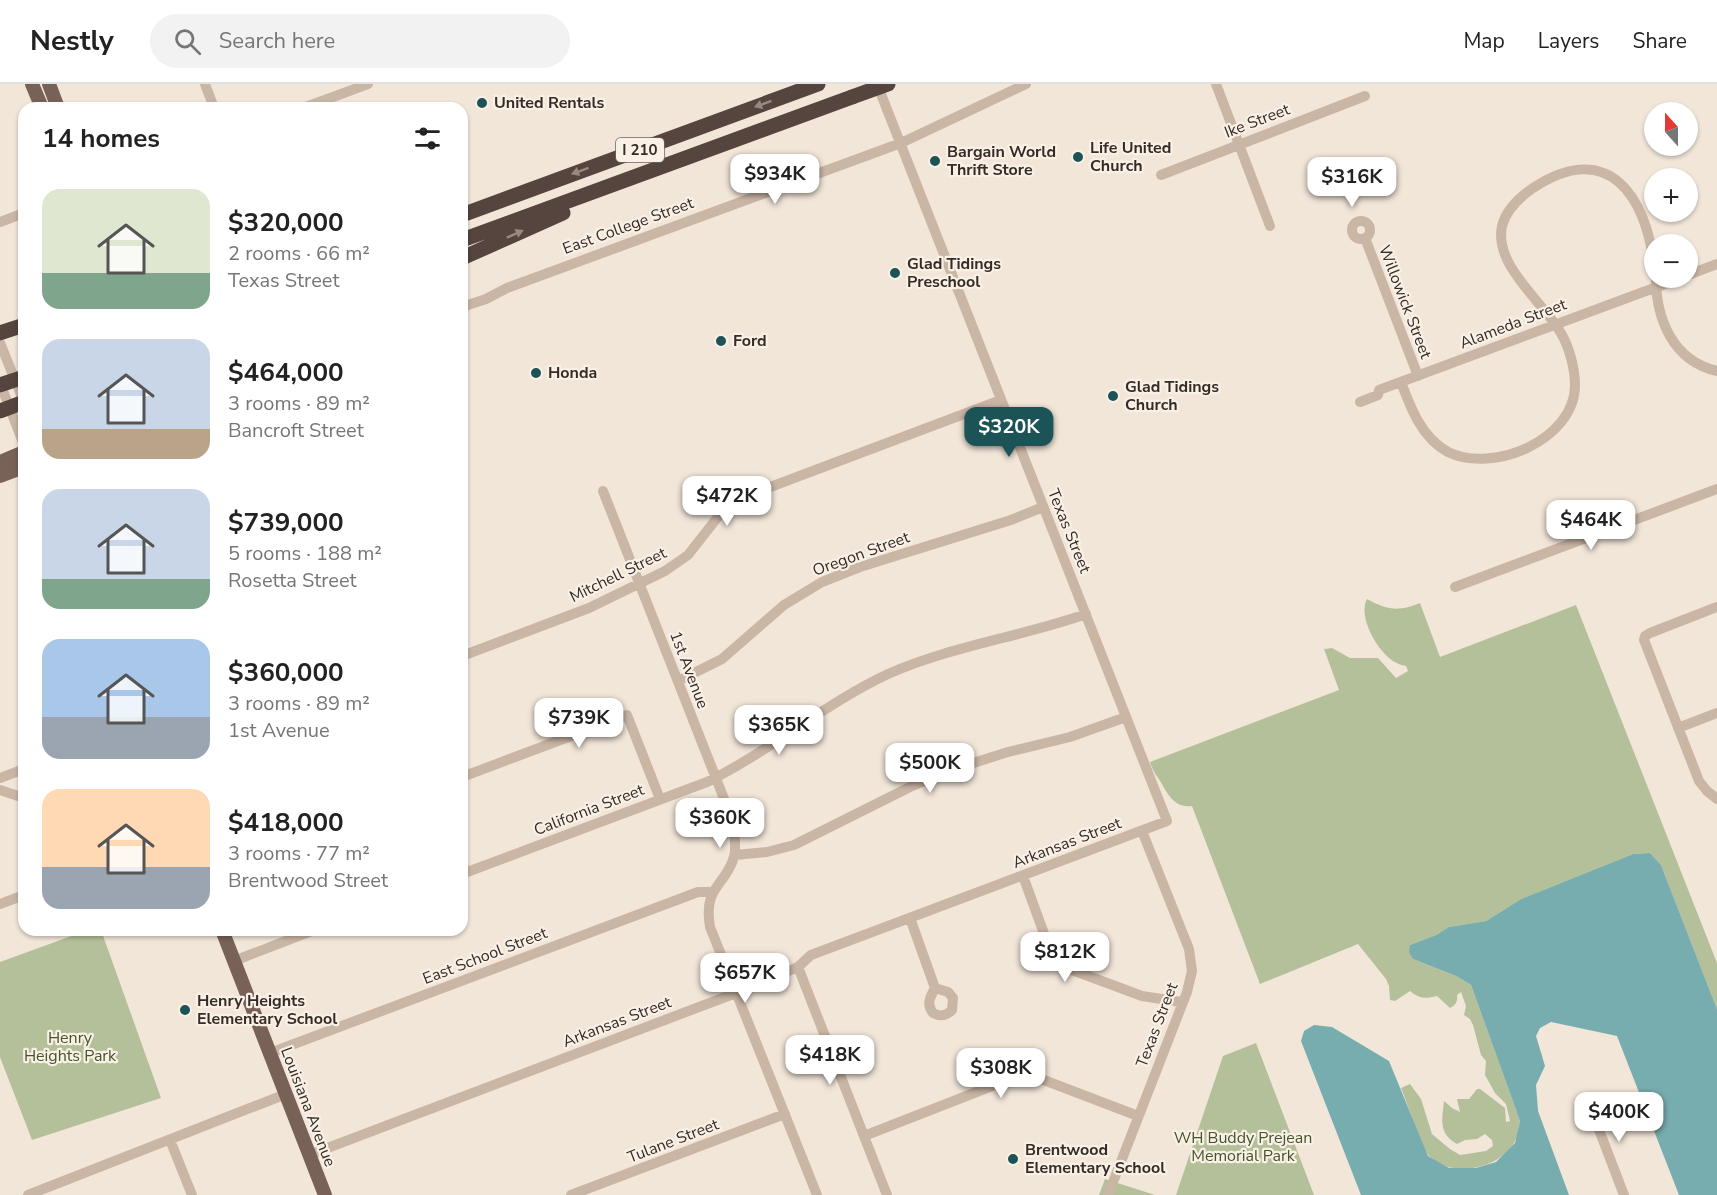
<!DOCTYPE html>
<html lang="en">
<head>
<meta charset="utf-8">
<style>
  body { margin:0; font-family:"Nunito Sans",sans-serif; background:#f2f2f2; color:#222; height:100vh; display:flex; flex-direction:column; font-size:22px; white-space:nowrap }
  * { box-sizing:border-box; margin:0 }
  p { font-size:20px; color:#767676 }
  .icon { flex:none; width:33px; height:33px; fill:none; stroke:currentColor; stroke-width:2; stroke-linecap:round; stroke-linejoin:round }
  .map { position:relative; flex:1; overflow:hidden }
  .side { position:absolute; left:18px; top:18px; width:450px; height:834px; display:flex; flex-direction:column; background:#fff; border-radius:18px; box-shadow:0 2px 4px #0004 }
  .side>* { flex:none }
  .needle { width:39px; rotate:339deg }
  .fabs { position:absolute; left:1644px; top:18px; display:grid; gap:12px }
  .fabs a { display:grid; place-items:center; width:54px; height:54px; border-radius:50%; background:#fff; box-shadow:0 2px 4px #0004; font-size:30px }
  .price { position:absolute; translate:-50% -51px; padding:0 14px; border-radius:12px; background:#fff; color:#222; font-size:20px; line-height:39px; filter:drop-shadow(0 2px 3px #0008) }
  .price::after { content:''; position:absolute; left:50%; top:36px; width:18px; height:14px; margin-left:-9px; background:inherit; clip-path:polygon(0 0,100% 0,50% 100%) }
  .price.on { background:#1c5357; color:#fff }
  ul { padding:0; list-style:none }
  li { display:flex; align-items:center; gap:18px; height:150px; padding:0 24px }
  li span { display:grid; place-items:center; flex:none; width:168px; height:120px; border-radius:18px; color:#555 }
  li>.icon { margin-inline-start:auto }
  span .icon { width:72px; height:72px; fill:#fffc; stroke-width:1 }
  li b { font-size:26px }
  h2 { display:flex; justify-content:space-between; align-items:center; height:72px; padding:0 24px; font-size:26px }
  header { display:flex; align-items:center; gap:36px; box-sizing:border-box; height:84px; padding:0 30px; background:#fff; border-bottom:2px solid #e0e0e0 }
  header strong { font-size:28px }
  nav { display:flex; gap:33px; margin-inline-start:auto; font-size:21px }
  .search { width:420px; height:54px; background:#f2f2f2; display:flex; align-items:center; gap:15px; box-sizing:border-box; padding:0 21px; border-radius:33px; color:#767676; font-size:22px }
  .map>svg:first-child { display:block }
  .green { fill:#b4c099 }
  .water { fill:#78adaf }
  .lines { fill:none; stroke-linecap:round; stroke-linejoin:round }
  .minor { stroke:#cab6a5; stroke-width:10 }
  .major { stroke:#786257; stroke-width:14 }
  .highway { stroke:#56453e; stroke-width:15 }
  .highway-bridge { stroke:#56453e; stroke-width:15 }
  .oneway { fill:#978981 }
  .poi-dot { fill:#1c5357; stroke:#f9f0e6; stroke-width:2 }
  .labels { text-anchor:middle; dominant-baseline:central; stroke-width:4.5; stroke-linejoin:round; paint-order:stroke }
  .shield { fill:#f9f0e6; stroke:#706660; stroke-width:1.5 }
  .shield-label { font-size:15px; font-weight:bold; fill:#352b27 }
  .poi-label { font-size:16px; font-weight:bold; fill:#352b27; stroke:#f9f0e6; text-anchor:start }
  .street-label { font-size:16px; fill:#352b27; stroke:#f9f0e6 }
  .park-label { font-size:16px; fill:#45542a; stroke:#f9f0e6 }
</style>
</head>
<body>
<header>
<strong>Nestly</strong>
<div class="search"><svg class="icon" aria-label="search" viewBox="0 0 24 24"><circle cx="10" cy="10" r="6"/><path d="M15 15l6 6"/></svg>Search here</div>
<nav><a>Map</a><a>Layers</a><a>Share</a></nav>
</header>
<div class="map">
<svg width="1717" height="1111" viewBox="0 0 1717 1111">
  <rect width="100%" height="100%" fill="#f2e6d9"/>
  <path class="green" d="M1367 515C1387 526 1398 528 1420 519L1440 573 1576 521 1717 879V925L1661 781 1650 769 1633 770 1521 815 1486 837 1449 843 1436 851 1410 861 1413 875 1456 892 1471 901 1520 1037C1518 1043 1518 1053 1514 1059 1498 1085 1452 1095 1429 1072 1423 1067 1406 1015 1401 1004L1410 1000 1421 1015 1432 1050 1450 1065 1460 1071 1486 1067 1493 1062 1492 1056 1485 1050 1477 1055 1465 1056 1457 1060C1438 1050 1442 1035 1444 1017L1452 1024 1460 1028 1457 1015H1469L1477 1005H1480L1505 1024 1506 1038 1510 1037 1506 1020 1495 1009 1485 991 1486 977 1481 971 1473 941 1470 935 1464 931 1466 922 1461 908 1457 911C1458 917 1456 921 1450 924L1437 912C1425 915 1420 915 1410 907L1395 917 1390 916 1389 902 1386 895 1358 860 1260 900 1192 722C1176 724 1169 713 1162 700 1157 692 1153 688 1150 678L1339 606 1324 565 1332 564 1350 574H1378L1396 594 1408 587 1406 582C1403 581 1400 581 1397 579 1379 571 1357 533 1367 515Z
    M88 846H101L161 1014 32 1056 0 973V878Z
    M1256 959 1314 1111H1176L1223 972Z
    M1105 1095 1155 1111H1099Z"/>
  <path class="water" d="M1650 769 1661 781 1717 925V1111H1679L1617 952 1551 938 1540 944 1536 952 1545 982 1536 1001 1538 1027 1569 1111H1361L1301 957 1304 947 1314 941 1332 943 1389 977 1428 1072 1449 1084H1476L1496 1078 1515 1059 1520 1037 1471 901 1456 892 1413 875 1409 868 1410 861 1436 851 1449 843 1486 837 1521 815 1633 770Z"/>
  <g class="lines">
    <path class="minor" d="M205 0 214 24
      M1216 0 1270 142
      M303 24 368 0
      M1161 91 1365 12
      M1352 146a9 9 0 1 1 18 0a9 9 0 1 1-18 0Z
      M0 138 24 129
      M1365 154 1418 292
      M1688 191 1717 180
      M1656 194C1656 235 1673 277 1717 287
      M462 223 486 215 507 204 901 59 1026 0
      M0 259 24 318
      M1401 298C1411 325 1422 354 1448 368 1493 390 1574 356 1575 302 1575 284 1569 261 1559 246 1540 215 1494 181 1502 142 1506 126 1520 113 1533 104 1608 55 1646 111 1654 182
      M0 299 24 361
      M1360 318 1378 311 1379 306 1681 194
      M603 407 732 735C734 746 737 762 734 773 725 803 703 802 710 843L817 1111
      M1455 503 1717 405
      M1717 523 1650 549 1645 552 1644 556 1699 697 1707 707 1717 715
      M462 572 589 524 665 487 688 471 721 429 741 414 1001 316
      M678 597 722 575 784 521 822 498 860 483 1011 436 1043 423
      M1678 644 1717 629
      M462 693 627 631 660 715
      M0 694 24 685
      M0 706 24 714
      M735 771 767 768 794 761 910 703 948 687 1008 668 1070 653 1126 633
      M462 790 707 698C770 667 824 620 888 590 951 562 1021 553 1086 530
      M1023 792 1050 866 1060 878 1072 886 1142 912 1181 918
      M0 820 24 811
      M910 834 935 904
      M234 877 314 846
      M798 883 887 1111
      M935 904 948 908 953 914 952 926C946 932 941 933 933 929 926 920 930 913 935 904Z
      M270 969 698 808H712
      M1588 1017 1624 1111
      M864 1052 1010 995 1019 992 1036 993 1138 1032
      M170 1056 192 1111
      M309 1071 736 909 798 883 811 871 1167 737 877 0
      M28 1111 286 1010
      M571 1111 785 1030
      M1108 1111 1187 908 1192 887 1189 865 1142 747"/>
    <path class="major" d="M32 0 42 24
      M49 0 58 24
      M0 378 24 368
      M0 392 24 383
      M222 846 325 1111"/>
    <path class="highway" d="M462 131 818 0
      M462 156 852 13
      M462 174 563 129
      M0 249 24 241"/>
    <path class="highway-bridge" d="M852 13 888 0
      M0 301 24 293
      M0 327 24 318"/>
  </g>
  <defs><path id="oneway-solid" d="M-6-.8H1V-3.2L6.5 0L1 3.2V.8H-6Z" transform="scale(1.5)"/></defs>
  <g class="oneway">
    <use href="#oneway-solid" transform="translate(763 20) rotate(160)"/>
    <use href="#oneway-solid" transform="translate(580 87) rotate(160)"/>
    <use href="#oneway-solid" transform="translate(515 150) rotate(-24)"/>
  </g>
  <g class="poi-dot">
    <circle cx="482" cy="19" r="6"/>
    <circle cx="1078" cy="73" r="6"/>
    <circle cx="935" cy="77" r="6"/>
    <circle cx="895" cy="189" r="6"/>
    <circle cx="721" cy="257" r="6"/>
    <circle cx="536" cy="289" r="6"/>
    <circle cx="1113" cy="312" r="6"/>
    <circle cx="185" cy="926" r="6"/>
    <circle cx="1013" cy="1075" r="6"/>
  </g>
  <g class="labels">
    <rect class="shield" x="616" y="54" width="48" height="24" rx="4.5"/>
    <g class="shield-label">
      <text x="640" y="66">I 210</text>
    </g>
    <g class="poi-label">
      <text x="494" y="19">United Rentals</text>
      <text x="1090" y="64">Life United<tspan x="1090" dy="18">Church</tspan></text>
      <text x="947" y="68">Bargain World<tspan x="947" dy="18">Thrift Store</tspan></text>
      <text x="907" y="180">Glad Tidings<tspan x="907" dy="18">Preschool</tspan></text>
      <text x="733" y="257">Ford</text>
      <text x="548" y="289">Honda</text>
      <text x="1125" y="303">Glad Tidings<tspan x="1125" dy="18">Church</tspan></text>
      <text x="197" y="917">Henry Heights<tspan x="197" dy="18">Elementary School</tspan></text>
      <text x="1025" y="1066">Brentwood<tspan x="1025" dy="18">Elementary School</tspan></text>
    </g>
    <g class="street-label">
      <text transform="translate(1257 37) rotate(-21)">Ike Street</text>
      <text transform="translate(628 142) rotate(-20)">East College Street</text>
      <text transform="translate(1405 218) rotate(69)">Willowick Street</text>
      <text transform="translate(1513 240) rotate(-21)">Alameda Street</text>
      <text transform="translate(1069 447) rotate(68)">Texas Street</text>
      <text transform="translate(861 470) rotate(-20)">Oregon Street</text>
      <text transform="translate(618 491) rotate(-26)">Mitchell Street</text>
      <text transform="translate(689 586) rotate(69)">1st Avenue</text>
      <text transform="translate(589 726) rotate(-21)">California Street</text>
      <text transform="translate(1067 759) rotate(-21)">Arkansas Street</text>
      <text transform="translate(485 872) rotate(-21)">East School Street</text>
      <text transform="translate(617 938) rotate(-21)">Arkansas Street</text>
      <text transform="translate(1157 941) rotate(-69)">Texas Street</text>
      <text transform="translate(308 1023) rotate(69)">Louisiana Avenue</text>
      <text transform="translate(673 1057) rotate(-21)">Tulane Street</text>
    </g>
    <g class="park-label">
      <text x="70" y="954">Henry<tspan x="70" dy="18">Heights Park</tspan></text>
      <text x="1243" y="1054">WH Buddy Prejean<tspan x="1243" dy="18">Memorial Park</tspan></text>
    </g>
  </g>
</svg>
<div class="fabs">
<a><svg class="needle" viewBox="-14 -14 28 28"><path d="M0-13l5 13h-10z" fill="#e53935"/><path d="M0 13l5-13h-10z" fill="#767676"/></svg></a>
<a>+</a>
<a>−</a>
</div>
<b class="price" style="left:775px;top:121px">$934K</b>
<b class="price" style="left:1352px;top:124px">$316K</b>
<b class="price on" style="left:1009px;top:374px">$320K</b>
<b class="price" style="left:727px;top:443px">$472K</b>
<b class="price" style="left:1591px;top:467px">$464K</b>
<b class="price" style="left:579px;top:665px">$739K</b>
<b class="price" style="left:779px;top:672px">$365K</b>
<b class="price" style="left:930px;top:710px">$500K</b>
<b class="price" style="left:720px;top:765px">$360K</b>
<b class="price" style="left:1065px;top:899px">$812K</b>
<b class="price" style="left:745px;top:920px">$657K</b>
<b class="price" style="left:830px;top:1002px">$418K</b>
<b class="price" style="left:1001px;top:1015px">$308K</b>
<b class="price" style="left:1619px;top:1059px">$400K</b>
<section class="side">
<h2>14 homes<svg class="icon" aria-label="filters" viewBox="0 0 24 24"><path d="M4 7h16M4 17h16"/><circle cx="9" cy="7" r="2"/><circle cx="15" cy="17" r="2"/></svg></h2>
<ul>
<li><span style="background:linear-gradient(#dfe7d0 70%,#7fa58c 0)"><svg class="icon" aria-label="home" viewBox="0 0 24 24"><path d="M3 11l9-7 9 7M6 9v11h12V9"/></svg></span><div><b>$320,000</b><p>2 rooms · 66 m²</p><p>Texas Street</p></div></li>
<li><span style="background:linear-gradient(#c9d6e8 75%,#b9a48a 0)"><svg class="icon" aria-label="home" viewBox="0 0 24 24"><path d="M3 11l9-7 9 7M6 9v11h12V9"/></svg></span><div><b>$464,000</b><p>3 rooms · 89 m²</p><p>Bancroft Street</p></div></li>
<li><span style="background:linear-gradient(#c9d6e8 75%,#7fa58c 0)"><svg class="icon" aria-label="home" viewBox="0 0 24 24"><path d="M3 11l9-7 9 7M6 9v11h12V9"/></svg></span><div><b>$739,000</b><p>5 rooms · 188 m²</p><p>Rosetta Street</p></div></li>
<li><span style="background:linear-gradient(#a9c7e8 65%,#9aa5b1 0)"><svg class="icon" aria-label="home" viewBox="0 0 24 24"><path d="M3 11l9-7 9 7M6 9v11h12V9"/></svg></span><div><b>$360,000</b><p>3 rooms · 89 m²</p><p>1st Avenue</p></div></li>
<li><span style="background:linear-gradient(#ffd9b3 65%,#9aa5b1 0)"><svg class="icon" aria-label="home" viewBox="0 0 24 24"><path d="M3 11l9-7 9 7M6 9v11h12V9"/></svg></span><div><b>$418,000</b><p>3 rooms · 77 m²</p><p>Brentwood Street</p></div></li>
</ul>
</section>
</div>
</body>
</html>
